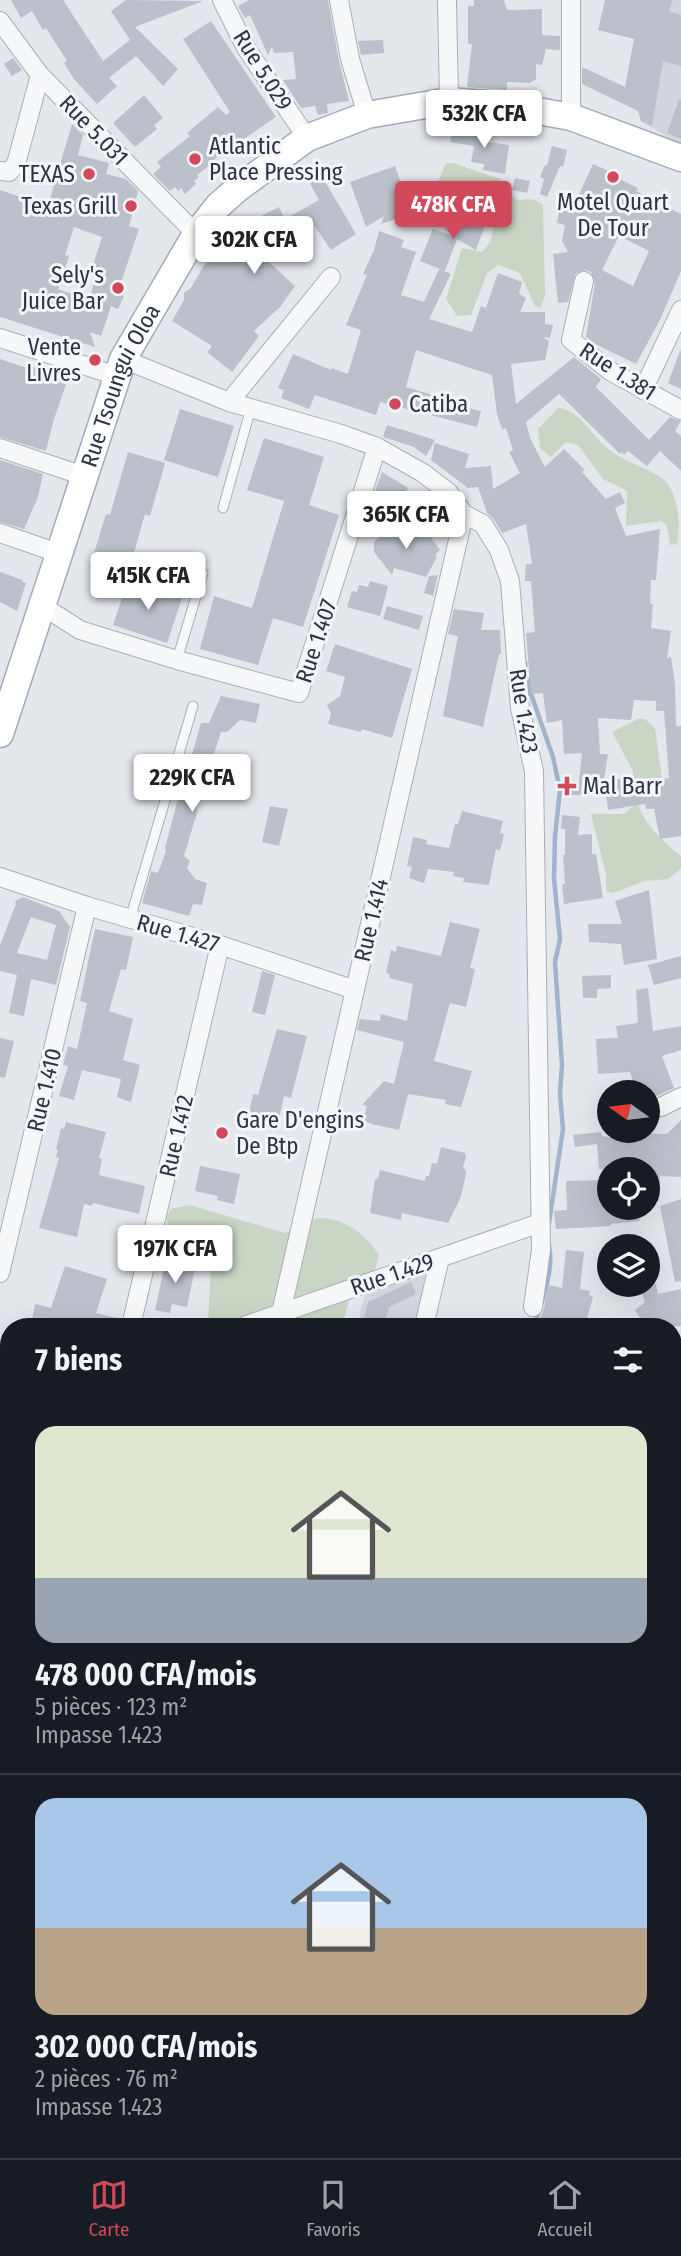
<!DOCTYPE html>
<html lang="fr">
<head>
<meta charset="utf-8">
<style>
  body { margin:0; font-family:"Fira Sans Condensed",sans-serif; background:#242831; color:#f1f3f6; height:100vh; display:flex; flex-direction:column; font-size:26px; white-space:nowrap }
  * { box-sizing:border-box; margin:0 }
  p { font-size:23px; color:#9ea1a6 }
  .icon { flex:none; width:38px; height:38px; fill:none; stroke:currentColor; stroke-width:2; stroke-linecap:round; stroke-linejoin:round }
  .map { position:relative; flex:1; overflow:hidden }
  .sheet { position:absolute; left:0px; top:1318px; width:682px; height:842px; display:flex; flex-direction:column; background:#171b24; border-radius:28px 28px 0 0; box-shadow:0 7px 28px #0002 }
  .sheet>* { flex:none }
  .needle { width:46px; rotate:284deg }
  .fabs { position:absolute; left:597px; top:1080px; display:grid; gap:14px }
  .fabs a { display:grid; place-items:center; width:63px; height:63px; border-radius:50%; background:#171b24; box-shadow:0 7px 28px #0002; font-size:35px }
  .price { position:absolute; translate:-50% -60px; padding:0 16px; border-radius:7px; background:#fff; color:#222; font-size:23px; line-height:46px; filter:drop-shadow(0 2px 4px #0008) }
  .price::after { content:''; position:absolute; left:50%; top:42px; width:21px; height:16px; margin-left:-10px; background:inherit; clip-path:polygon(0 0,100% 0,50% 100%) }
  .price.selected { background:#d1495b; color:#fff }
  ul { padding:0; list-style:none }
  li { display:grid; align-content:center; gap:14px; height:371px; padding:0 35px }
  li+li { border-top:2px solid #363941 }
  li span { display:grid; place-items:center; height:217px; border-radius:21px; color:#555 }
  li>.icon { margin-inline-start:auto }
  span .icon { width:126px; height:126px; fill:#fffc; stroke-width:1 }
  li b { font-size:30px }
  h2 { display:flex; justify-content:space-between; align-items:center; height:84px; padding:0 35px; font-size:30px }
  .dock { display:flex; justify-content:space-around; align-items:center; height:98px; border-top:2px solid #363941; background:#171b24; font-size:19px; color:#9ea1a6 }
  .dock a { display:grid; justify-items:center; gap:4px }
  .dock .selected { color:#d1495b }
  .map>svg:first-child { display:block }
  .built { fill:#d2d6de }
  .green { fill:#c9d6c5 }
  .lines { fill:none; stroke-linecap:round; stroke-linejoin:round }
  .stream { stroke:#9fb4cc; stroke-width:4.5 }
  .building { fill:#bbc0ca; fill-rule:evenodd }
  .service-casing { stroke:#a9aeb7; stroke-width:11 }
  .minor-casing { stroke:#a9aeb7; stroke-width:20 }
  .primary-casing { stroke:#a3abb8; stroke-width:29 }
  .service { stroke:#f7f8fa; stroke-width:9 }
  .minor { stroke:#f7f8fa; stroke-width:18 }
  .primary { stroke:#fff; stroke-width:26 }
  .poi-dot { fill:#d1495b; stroke:#f4f6f9; stroke-width:2.5 }
  .labels { text-anchor:middle; dominant-baseline:central; stroke-width:6; stroke-linejoin:round; paint-order:stroke }
  .street-label { font-size:23px; fill:#2b3445; stroke:#f4f6f9 }
  .poi-label { font-size:23px; fill:#2b3445; stroke:#f4f6f9; text-anchor:start }
</style>
</head>
<body>
<div class="map">
<svg width="681" height="2158" viewBox="0 0 681 2158">
  <rect width="100%" height="100%" fill="#e4e7ec"/>
  <path class="built" d="M647 0H681V145L641 121 640 117Z
    M430 1270 415 1326H357L365 1294Z"/>
  <path class="green" d="M446 163H453L500 179C521 216 522 189 543 205L545 295 541 308 535 306 520 273 498 265 487 273 471 315 457 316 446 299 462 248 482 252C495 240 496 222 486 208L466 201 441 220 420 224Z
    M558 408C579 409 591 435 607 448 623 461 642 466 659 476 679 488 681 525 677 544L670 545 667 525 661 521 626 526 627 491 603 479 578 445 566 442 551 457 540 448 538 429Z
    M638 719H645L655 728 662 779 642 778C624 808 660 839 681 856V869L668 879 645 881 613 893 606 891V874L591 814H624L633 806V771L612 732Z
    M190 1205 285 1233C295 1229 310 1218 321 1218 344 1218 368 1236 379 1255L375 1269 350 1297 342 1326H208L211 1265 197 1250 172 1238 166 1217 171 1209Z
    M0 2021C12 2035 13 2064 0 2077Z
    M253 2151H608L612 2158H255Z"/>
  <g class="lines">
    <path class="stream" d="M525 663 530 691 553 757 560 790 555 836 554 879 560 939 555 962 562 1065 560 1094 563 1129 549 1223
      M542 1302C547 1284 553 1265 549 1246
      M534 1326 539 1311
      M674 1890 681 1895"/>
  </g>
  <path class="building" d="M11 0H63L103 61 130 40 111 11 126 0 203 1 135 27 178 69 163 86 136 56 109 78 117 86 97 104 74 79 64 63 67 61 46 28 43 30 32 11 21 18Z
    M249 0H328L339 61 349 101 327 104 328 113 318 115 315 106 301 108 283 80 296 79 293 52 274 53 272 47 268 55 250 15 245 18 238 6Z
    M474 0H504L507 10 542 9V35L560 36V50L546 49 542 65 536 64V79L530 83 507 82V90L467 87 472 44H468V6H474Z
    M605 0H672L669 12 681 15V66L663 61 652 126 641 121 638 111 582 84V67L625 87 634 39 598 30Z
    M211 21 276 117 210 162 211 164 197 175 199 177 194 181 196 184 185 194 181 188 178 191 175 187 170 191 153 174 161 167 157 162 190 136 187 133 218 107 226 115 230 112 183 39Z
    M383 40 384 53 361 55 358 41Z
    M13 58 22 70 12 76 4 64Z
    M144 95 163 118 154 125 157 129 135 147 113 123Z
    M679 99H681V139L667 133Z
    M72 124 83 135 78 155 109 163 106 174 126 179 138 191 129 226 139 229 117 294 124 296 118 309 111 306 101 336 90 332 95 347 0 317V190L48 206ZM74 227 102 237 90 274 96 276 89 300 58 289 69 256 65 255Z
    M452 130 486 134 488 136 487 142 509 145 505 174 483 170 484 164 471 162 474 146 450 142Z
    M552 146 567 150 563 167 560 166 547 197 540 194 544 179 540 177 545 165 547 166Z
    M593 164 618 175 616 177 638 188 636 191 681 214V271L660 320 636 364 595 344 586 337 595 283 591 272 586 270 576 273 568 302 558 303 553 254 568 252 562 241 565 225 557 223 561 200 575 203ZM619 236 649 251 633 286 602 270Z
    M395 166 401 183 394 186 404 216 381 224 384 216 366 227 350 182Z
    M317 168 356 234 331 250 314 225 261 255 295 286 280 307 254 331 259 336 232 372 207 352 212 346 172 321 184 300V293L191 288 203 267 229 238 232 240 247 223 279 207 285 219 319 200 305 174Z
    M515 178 530 181 527 193 512 190Z
    M465 211 487 220 476 250 457 239 445 271 420 261 433 229 455 237Z
    M379 231 404 240 401 247 416 252 401 295 424 302 439 269 451 274 429 319 472 332 481 306 486 308 498 273 522 282 519 294 526 298 520 312H545V324L553 325 550 338 542 337 549 341 545 360 511 364 516 404 574 357 601 379 596 387 649 440 670 417 681 421 675 431 681 436V471L660 451 647 466 628 451 624 455 622 452 620 454 559 394 526 422 530 438 545 467 564 449 585 470 582 472 606 499 620 492 625 503 615 508 626 536 660 529 656 580H651L650 604H653L651 628 671 631 667 658 671 657 675 684 676 726H681V836L660 839 654 809H646L645 804 608 810 605 782 629 777 631 785 669 778 664 711H656V701L634 700 631 720 598 718 600 754H608L602 793 564 796 563 782 579 781 582 753 564 754 562 720 547 723 543 693 531 694 526 633 535 632 531 581H525L526 564H532L526 524 502 533 493 518 487 513 478 487 468 488 431 460 435 443 469 454 465 468 491 466 493 489 520 473 509 452 513 450 506 428 502 429 497 414 492 375 416 350 406 387 450 400V403L481 411 477 427 380 402 376 415 315 395 309 409 281 398 284 390 278 388 293 354 331 370 332 368 348 374 361 330 346 325 367 275 363 274 374 250Z
    M680 351H681V389L668 383Z
    M0 359 27 368 28 365 44 371 48 366 51 373 68 379 53 422 46 451 0 437Z
    M180 409 234 426 218 477 164 460Z
    M387 425 435 440 426 456 414 447 383 437Z
    M264 438 324 457 309 505 339 515 303 627 273 618 258 665 200 649 214 596 252 608 284 501 247 490Z
    M128 452 165 463 150 516 145 514 127 577 90 566 106 514 110 515Z
    M0 460 43 474 38 497 24 529 0 522Z
    M382 472 408 488 398 505 375 491Z
    M390 524 430 536 440 550 436 554V559L426 577 394 568 392 575 374 552V542L382 535 385 527Z
    M0 572 23 580 22 582 26 583 17 611 0 602Z
    M438 575 433 596 424 593 429 576Z
    M128 580 182 598 167 643 113 625Z
    M370 581 388 586 380 616 347 607 352 591 357 592 359 585 368 587Z
    M387 606 423 616 419 630 383 619Z
    M454 609 484 613 481 630H500L501 654H499L483 727 443 716 458 636 448 634Z
    M335 644 412 669 392 738 362 729 361 732 328 724 331 714 327 705 340 696 345 677 326 671Z
    M221 696 260 704 256 723 240 720 227 732H221L208 772 199 788 196 816 184 856 190 861 187 868 195 879 207 883 202 905 193 904 189 916 142 903 151 871 158 873 166 851 165 848 182 784 192 767 189 765 201 723H209Z
    M270 806 288 809 279 846 262 842Z
    M462 811 503 821 500 833 504 834 500 851 496 849 489 885 463 882 464 878 453 876 454 872 428 869 424 883 409 878 412 867 407 866 413 837 427 840 426 844 449 848 455 824H458Z
    M562 815 580 817 578 835 592 834V854H596L603 898 564 904 562 885 565 884 563 855H565V829H561Z
    M649 890 657 959 624 965 621 944 589 942 588 924H622L615 901Z
    M23 897 59 911 70 927 56 985 31 979 24 1016 9 1013 17 975 0 971V945L16 904 15 901ZM31 917 56 925 47 960 17 953Z
    M450 922 480 929 470 968 475 969 466 1007 450 1003 434 1061 472 1071 461 1107 445 1104 446 1100 408 1094 399 1130 372 1124 363 1120 367 1106 362 1105 384 1081 394 1084 404 1042 357 1030 360 1019 380 1021 381 1014 407 1021 413 984 389 978 390 974 386 973 391 950 396 952 397 946 441 956Z
    M95 929 133 937 126 970 121 969 109 1011 133 1019 123 1060 140 1065 131 1102 117 1097 121 1079 82 1070 74 1100 59 1096 68 1066 63 1065 68 1046 77 1049 87 1003 80 1001Z
    M681 956V978L654 985 648 965Z
    M262 971 275 975 265 1015 252 1012Z
    M611 975V988L597 989V998H583L582 976Z
    M648 988 653 1031 681 1026V1050L662 1056 674 1088 648 1100V1092H636L630 1072 598 1074 596 1039 618 1038 616 1026 638 1023 636 990Z
    M277 1029 307 1036 291 1098 284 1096 277 1128 247 1122 253 1094 258 1095Z
    M0 1038 14 1041 5 1078 0 1077Z
    M681 1120V1177L660 1176 659 1201H648V1168L612 1162V1169H599L597 1144 575 1147 573 1135 601 1132 602 1136 623 1140 625 1133 667 1134Z
    M66 1122 106 1132 99 1158 102 1159 99 1175 145 1186 139 1214 93 1203 92 1206 84 1204 77 1237 39 1228 59 1158 56 1157 58 1150 56 1149 61 1128 64 1129Z
    M441 1147 465 1153 466 1157 463 1167 466 1171 465 1179 460 1199 448 1223 402 1213 401 1220 370 1213 375 1179H378L380 1170 425 1181 426 1176H429L432 1163 437 1164Z
    M200 1166 240 1174 234 1204 217 1200 218 1196 195 1191Z
    M609 1180V1208H637L640 1221 611 1224V1226L556 1229 554 1211 567 1210 566 1181Z
    M681 1199V1281L675 1282 660 1206Z
    M566 1250 584 1252 580 1289 590 1291 589 1295 593 1297 585 1326H537L544 1309 548 1285 562 1288Z
    M166 1258 196 1264 187 1307 172 1304 170 1313 155 1310Z
    M65 1266 107 1279 96 1313 121 1319 120 1326H31L35 1304 51 1308Z
    M411 1282 416 1294 389 1307 384 1326H362L368 1302Z
    M638 1284H656L658 1294 681 1289V1326H645L635 1310 645 1302Z"/>
  <g class="lines">
    <defs>
      <path id="service" d="M223 508 251 408
        M177 660 203 573
        M130 919 193 706"/>
      <path id="minor" d="M222 0 246 48 307 138
        M339 0 350 59 367 115
        M447 0 449 101
        M571 0V117
        M0 21 40 75 196 234
        M0 171 9 172 16 164 40 75
        M584 281 571 340 610 371 681 410
        M0 338 117 376
        M123 359 229 402 341 434 377 447 423 473 448 492 464 514 483 524 499 550 510 581 520 708 534 771 541 1250 533 1307
        M643 390 681 310
        M229 402 331 277
        M0 448 84 476
        M0 533 58 553
        M41 605 80 630 177 660 299 693 377 447
        M0 877 87 906 220 945 355 990
        M661 1107 681 1097
        M0 1273 87 906
        M131 1326 220 945
        M244 1326 540 1223
        M278 1326 464 514
        M424 1326 440 1258
        M0 1413 9 1410
        M674 1579 681 1575
        M0 1892 9 1855
        M0 1912 9 1913
        M674 2064 677 2069
        M241 2151 243 2158
        M621 2151H622
        M428 2158 430 2151"/>
      <g id="primary">
        <path id="s1" d="M0 734 123 359 196 234 218 206 237 189 307 138 367 115 449 101 510 106 571 117 681 158"/>
      </g>
    </defs>
    <use href="#service" class="service-casing"/>
    <use href="#minor" class="minor-casing"/>
    <use href="#primary" class="primary-casing"/>
    <use href="#service" class="service"/>
    <use href="#minor" class="minor"/>
    <use href="#primary" class="primary"/>
  </g>
  <g class="poi-dot">
    <circle cx="195" cy="159" r="7"/>
    <circle cx="89" cy="174" r="7"/>
    <circle cx="613" cy="177" r="7"/>
    <circle cx="131" cy="206" r="7"/>
    <circle cx="118" cy="288" r="7"/>
    <circle cx="95" cy="360" r="7"/>
    <circle cx="395" cy="404" r="7"/>
    <path d="M563.5 775.5h7v7h7v7h-7v7h-7v-7h-7v-7h7z"/>
    <circle cx="222" cy="1133" r="7"/>
  </g>
  <g class="labels">
    <g class="street-label">
      <text transform="translate(263 70) rotate(58)">Rue 5.029</text>
      <text transform="translate(94 130) rotate(46)">Rue 5.031</text>
      <text transform="translate(618 371) rotate(33)">Rue 1.381</text>
      <text stroke="none"><textPath href="#s1" startOffset="369">Rue Tsoungui Oloa</textPath></text>
      <text transform="translate(316 641) rotate(-72)">Rue 1.407</text>
      <text transform="translate(524 711) rotate(81)">Rue 1.423</text>
      <text transform="translate(371 920) rotate(-77)">Rue 1.414</text>
      <text transform="translate(178 933) rotate(16)">Rue 1.427</text>
      <text transform="translate(44 1090) rotate(-77)">Rue 1.410</text>
      <text transform="translate(176 1136) rotate(-77)">Rue 1.412</text>
      <text transform="translate(392 1274) rotate(-19)">Rue 1.429</text>
    </g>
    <g class="poi-label">
      <text x="209" y="146">Atlantic<tspan x="209" dy="26">Place Pressing</tspan></text>
      <text x="75" y="174" text-anchor="end">TEXAS</text>
      <text x="613" y="202" text-anchor="middle">Motel Quart<tspan x="613" dy="26">De Tour</tspan></text>
      <text x="117" y="206" text-anchor="end">Texas Grill</text>
      <text x="104" y="275" text-anchor="end">Sely's<tspan x="104" dy="26">Juice Bar</tspan></text>
      <text x="81" y="347" text-anchor="end">Vente<tspan x="81" dy="26">Livres</tspan></text>
      <text x="409" y="404">Catiba</text>
      <text x="583" y="786">Mal Barr</text>
      <text x="236" y="1120">Gare D'engins<tspan x="236" dy="26">De Btp</tspan></text>
    </g>
  </g>
</svg>
<div class="fabs">
<a><svg class="needle" viewBox="-14 -14 28 28"><path d="M0-13l5 13h-10z" fill="#e53935"/><path d="M0 13l5-13h-10z" fill="#9ea1a6"/></svg></a>
<a><svg class="icon" aria-label="locate" viewBox="0 0 24 24"><circle cx="12" cy="12" r="6"/><path d="M12 2v4M12 18v4M2 12h4M18 12h4"/></svg></a>
<a><svg class="icon" aria-label="layers" viewBox="0 0 24 24"><path d="M12 4l9 5-9 5-9-5zM3 14l9 5 9-5"/></svg></a>
</div>
<b class="price" style="left:484px;top:150px">532K CFA</b>
<b class="price selected" style="left:453px;top:241px">478K CFA</b>
<b class="price" style="left:254px;top:276px">302K CFA</b>
<b class="price" style="left:406px;top:551px">365K CFA</b>
<b class="price" style="left:148px;top:612px">415K CFA</b>
<b class="price" style="left:192px;top:814px">229K CFA</b>
<b class="price" style="left:175px;top:1285px">197K CFA</b>
<section class="sheet">
<h2>7 biens<svg class="icon" aria-label="filters" viewBox="0 0 24 24"><path d="M4 7h16M4 17h16"/><circle cx="9" cy="7" r="2"/><circle cx="15" cy="17" r="2"/></svg></h2>
<ul>
<li><span style="background:linear-gradient(#dfe7d0 70%,#9aa5b1 0)"><svg class="icon" aria-label="home" viewBox="0 0 24 24"><path d="M3 11l9-7 9 7M6 9v11h12V9"/></svg></span><div><b>478 000 CFA/mois</b><p>5 pièces · 123 m²</p><p>Impasse 1.423</p></div></li>
<li><span style="background:linear-gradient(#a9c7e8 60%,#b9a48a 0)"><svg class="icon" aria-label="home" viewBox="0 0 24 24"><path d="M3 11l9-7 9 7M6 9v11h12V9"/></svg></span><div><b>302 000 CFA/mois</b><p>2 pièces · 76 m²</p><p>Impasse 1.423</p></div></li>
</ul>
</section>
</div>
<nav class="dock">
<a class="selected"><svg class="icon" aria-label="map" viewBox="0 0 24 24"><path d="M3 6l6-2 6 2 6-2v14l-6 2-6-2-6 2zM9 4v14M15 6v14"/></svg>Carte</a>
<a><svg class="icon" aria-label="saved" viewBox="0 0 24 24"><path d="M7 4h10v16l-5-4-5 4z"/></svg>Favoris</a>
<a><svg class="icon" aria-label="home" viewBox="0 0 24 24"><path d="M3 11l9-7 9 7M6 9v11h12V9"/></svg>Accueil</a>
</nav>
</body>
</html>
